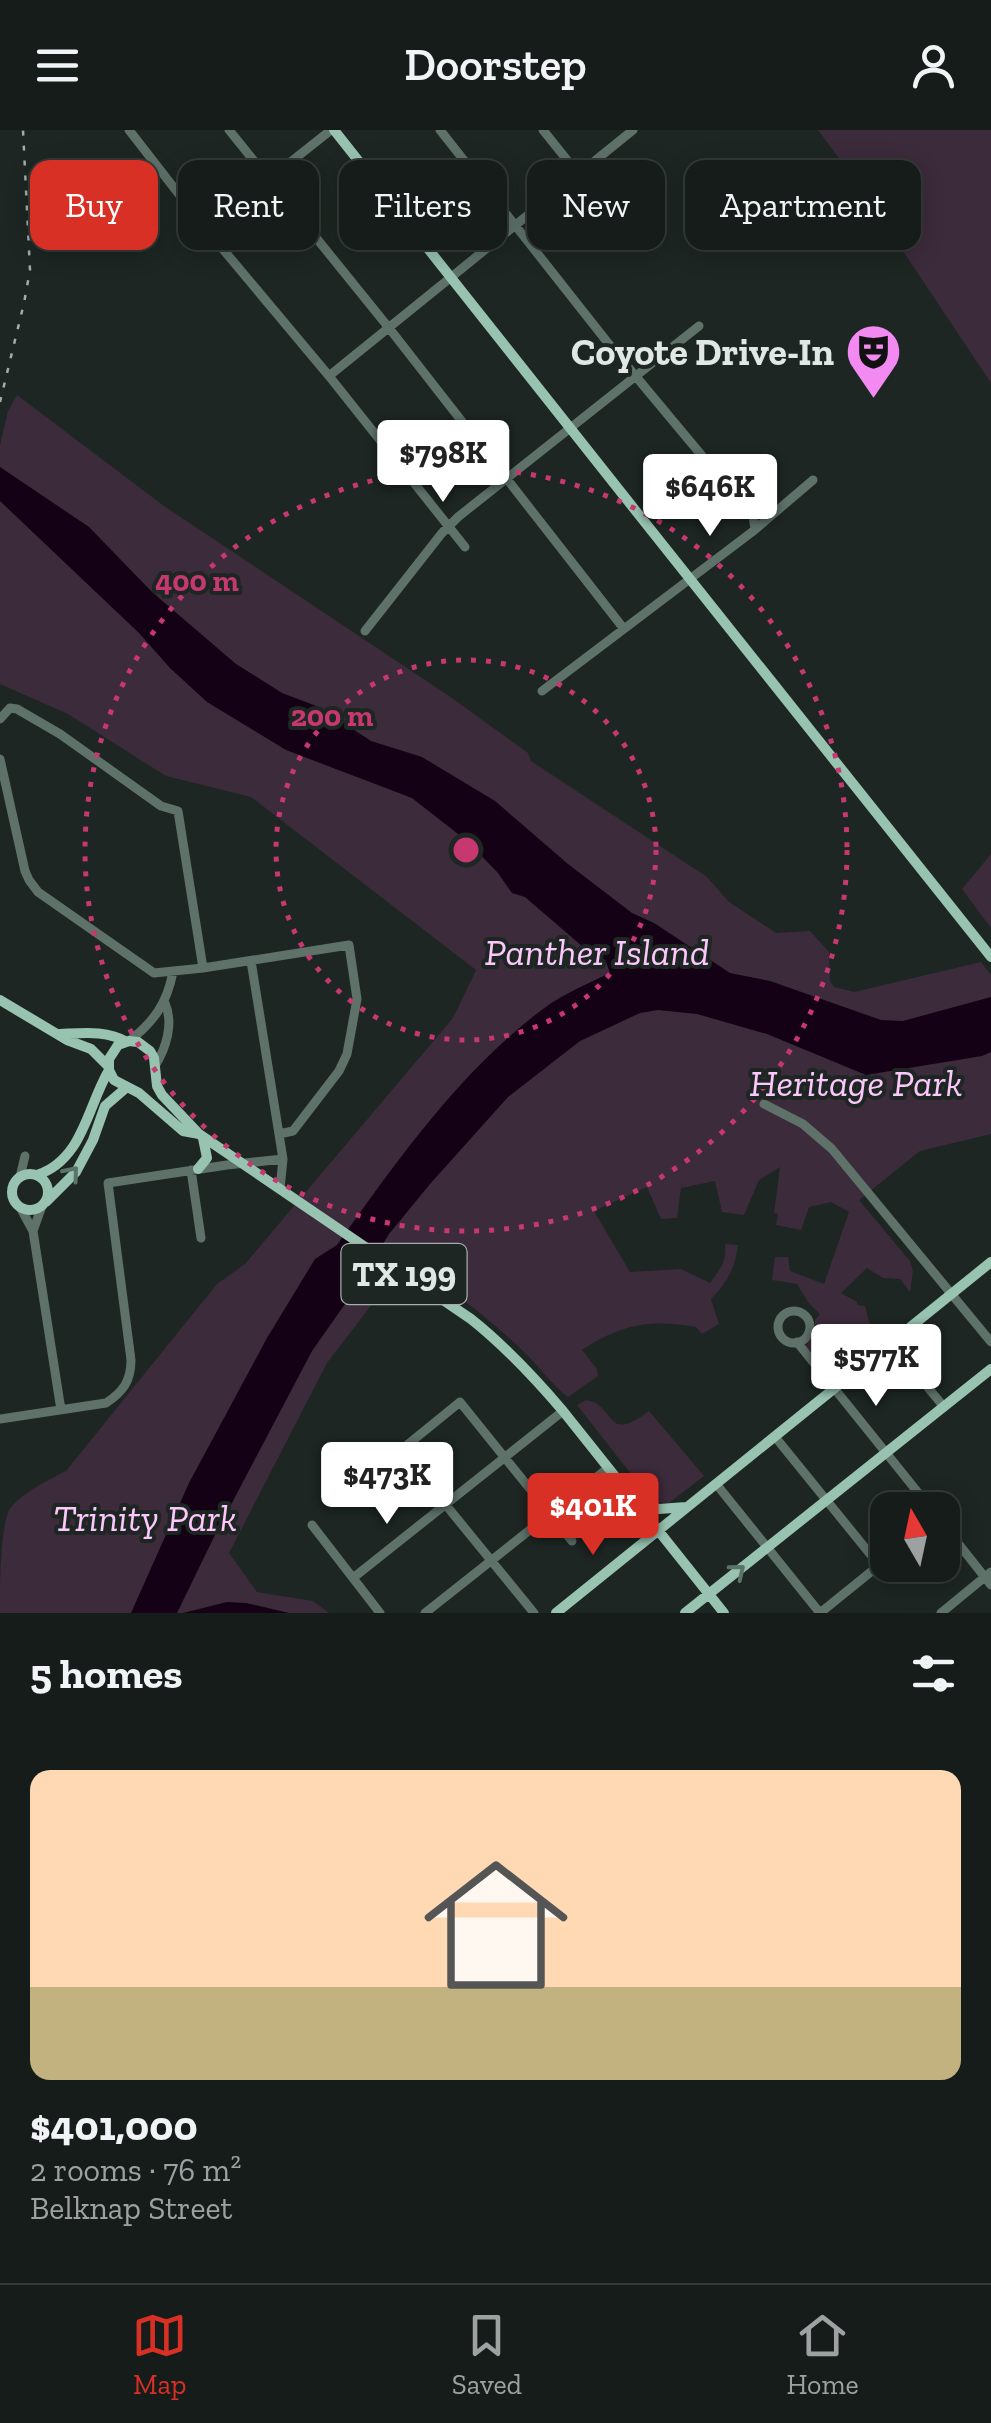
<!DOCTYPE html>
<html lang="en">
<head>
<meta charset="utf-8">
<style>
  body { margin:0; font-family:"Zilla Slab",serif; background:#232927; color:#f1f3f6; height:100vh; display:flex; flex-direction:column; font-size:38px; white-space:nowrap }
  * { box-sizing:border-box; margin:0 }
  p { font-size:32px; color:#9ea1a2 }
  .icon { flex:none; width:55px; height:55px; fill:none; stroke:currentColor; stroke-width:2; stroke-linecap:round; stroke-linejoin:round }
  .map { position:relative; height:1483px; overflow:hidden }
  .details { display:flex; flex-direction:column; background:#161c1a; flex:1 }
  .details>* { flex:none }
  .hud { position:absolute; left:30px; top:30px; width:932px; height:90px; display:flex; gap:20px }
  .needle { width:65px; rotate:351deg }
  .buttons { position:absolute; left:870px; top:1362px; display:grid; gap:20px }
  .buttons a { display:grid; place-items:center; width:90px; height:90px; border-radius:20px; background:#161c1a; box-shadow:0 5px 25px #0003,0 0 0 2px #353a39; font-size:50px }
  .price { position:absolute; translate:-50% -85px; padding:0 22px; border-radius:10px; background:#fff; color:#222; font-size:32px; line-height:65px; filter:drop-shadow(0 2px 5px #0008) }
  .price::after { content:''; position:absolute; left:50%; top:60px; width:30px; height:22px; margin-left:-15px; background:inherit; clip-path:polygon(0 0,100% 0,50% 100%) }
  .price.on { background:#d93025; color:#fff }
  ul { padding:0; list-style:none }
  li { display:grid; align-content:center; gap:20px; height:530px; padding:0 30px }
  li span { display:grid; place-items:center; height:310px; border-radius:20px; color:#555 }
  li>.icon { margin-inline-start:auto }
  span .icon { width:180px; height:180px; fill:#fffc; stroke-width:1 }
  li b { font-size:42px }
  h2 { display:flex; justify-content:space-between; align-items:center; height:120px; padding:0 30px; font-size:42px }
  .chip { padding:0 35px; border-radius:20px; background:#161c1a; box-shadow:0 5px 25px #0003,0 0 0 2px #353a39; font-size:35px; line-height:90px }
  .chip.on { background:#d93025; color:#fff }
  header { display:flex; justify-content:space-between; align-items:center; height:130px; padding:0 30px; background:#161c1a; font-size:45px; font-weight:600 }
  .menu { display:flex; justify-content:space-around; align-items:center; height:140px; border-top:2px solid #353a39; background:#161c1a; font-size:28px; color:#9ea1a2 }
  .menu a { display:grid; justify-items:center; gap:5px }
  .menu .on { color:#d93025 }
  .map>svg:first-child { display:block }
  .green { fill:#3c2b3b }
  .water { fill:#140115 }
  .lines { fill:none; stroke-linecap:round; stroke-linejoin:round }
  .minor { stroke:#5e726a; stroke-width:9 }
  .major { stroke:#98c3b1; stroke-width:10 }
  .rail { stroke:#a4aba8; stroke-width:2.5; stroke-dasharray:5 10; stroke-linecap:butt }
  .oneway { stroke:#5a746a }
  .ring { fill:none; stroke:#c73770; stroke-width:5; stroke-dasharray:5 10 }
  .labels { text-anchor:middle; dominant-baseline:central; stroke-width:8; stroke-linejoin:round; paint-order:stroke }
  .shield { fill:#1d2622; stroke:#a6adaa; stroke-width:2.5 }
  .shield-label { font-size:35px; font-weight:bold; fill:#e1e7e4 }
  .poi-label { font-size:38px; font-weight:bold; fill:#e1e7e4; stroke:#1d2622; text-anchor:end }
  .park-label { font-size:38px; font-style:italic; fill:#fcc7fa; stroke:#1d2622 }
  .centre { fill:#c73770; stroke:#1d2622; stroke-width:5 }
  .ring-label { font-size:30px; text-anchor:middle; font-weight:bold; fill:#c73770; stroke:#1d2622; stroke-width:8; stroke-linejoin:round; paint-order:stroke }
</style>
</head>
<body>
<header><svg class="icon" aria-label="menu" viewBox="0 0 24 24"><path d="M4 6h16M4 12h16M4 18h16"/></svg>Doorstep<svg class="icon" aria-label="person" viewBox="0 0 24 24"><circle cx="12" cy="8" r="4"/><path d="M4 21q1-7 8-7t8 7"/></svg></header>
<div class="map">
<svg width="991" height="1483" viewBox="0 0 991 1483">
  <rect width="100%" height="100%" fill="#1d2622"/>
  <path class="green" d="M818 0H991V253L861 58Z
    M17 265 164 376 452 568 528 623 531 631 707 747 729 772 776 803 810 801 829 822 830 851 834 857 854 862 981 832 991 845V1004L920 1021 859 1070 910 1131 913 1141 910 1162 900 1149 883 1148 867 1138 841 1163 857 1172V1175L865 1176 869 1192 881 1203 828 1245 806 1216 815 1201V1190L820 1184 808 1172 797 1154 772 1150 775 1127H788L790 1141 824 1154 849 1082 831 1072 809 1077 801 1100 776 1095 778 1084 774 1083 780 1037 759 1050 744 1085 722 1082 715 1051 681 1058 677 1088 661 1089 647 1057 594 1081 630 1142 681 1139 710 1153C720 1140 727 1131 725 1114L738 1115C735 1138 728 1152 711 1169L719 1194 702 1204 696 1197C650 1189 622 1194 582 1220L597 1239 598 1246 568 1267C551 1254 539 1236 523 1221 487 1186 445 1154 401 1130L379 1165 327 1233 229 1423 257 1462 313 1471 329 1483H0C0 1455 0 1406 8 1382 18 1364 49 1350 66 1341L217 1154 245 1134 453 888 476 840 251 667 166 646 68 584 0 554V315L8 281Z
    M991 724V798L962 759Z
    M586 1270C617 1275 604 1315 649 1281L704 1346 669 1373 653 1372 577 1275Z"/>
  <path class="water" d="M0 337 89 397 152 462 236 534 282 563 319 577 371 611 422 627 495 671 568 734 632 783 654 793 730 843 770 851 881 890 903 891 991 867V922L982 926 866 945 767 904 697 884 658 880 640 883 580 911 508 967 430 1054 389 1104 352 1164 312 1221 214 1407 177 1483H131L189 1353 267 1208 315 1129 337 1115C396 1032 460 941 543 879 563 864 587 854 610 843L606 832 597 829 525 767 512 763 498 743 467 711 412 668 286 620 207 572 170 538 139 503 0 371Z
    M227 1472 246 1473 289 1483H183Z"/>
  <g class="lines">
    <path class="minor" d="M129 0 206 99 329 246 465 417
      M229 0 389 198 624 499
      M440 0 608 213 753 387 755 398
      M543 0 579 45
      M206 99 331 0
      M329 246 633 0
      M365 501 442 403 458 387 699 196
      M542 561 752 402 813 350
      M0 589 10 578 17 579 60 604 161 676 178 681 203 838 154 843 38 762 29 750 25 741 0 629
      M251 831 283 1029 280 1059
      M203 838 349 815 357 869 347 924 339 941 293 1001 279 1004
      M129 911C154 892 167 873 173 842
      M155 936C166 918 174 894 165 873
      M764 974 803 994 832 1019 991 1212
      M191 1040 201 1108
      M20 1047 25 1026
      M20 1077 33 1101 61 1280
      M33 1101 42 1076
      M778 1197a16 16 0 1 1 32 0a16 16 0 1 1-32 0Z
      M797 1212 932 1380
      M892 1214 944 1277
      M0 1289 106 1273C123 1262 131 1251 131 1230L108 1053 227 1035 283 1029
      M776 1308 879 1435
      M717 1355 820 1483
      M942 1393 991 1455
      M312 1395 380 1483
      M353 1448 563 1281
      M425 1483 608 1338
      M534 1483 401 1320 460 1272 572 1411
      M820 1483 888 1428
      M941 1483 991 1442"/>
    <path class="major" d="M334 0C551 277 773 551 991 827
      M0 870 67 910 91 919 108 936
      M60 904C83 903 107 900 127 912
      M199 1004 183 1001 139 963 114 950 109 940V929L118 915 129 911 138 912 150 921 154 928 157 956 162 965 199 1004 471 1189C505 1216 534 1247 563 1281L724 1483
      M198 1039 207 1028 203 1008
      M12 1062a18 18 0 1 1 36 0a18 18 0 1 1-36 0Z
      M37 1045C83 1030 87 977 109 940
      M46 1072 76 1042 93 1010 105 976 127 957
      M634 1371 659 1379 686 1377
      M556 1483 991 1132
      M685 1483 991 1239"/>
    <path class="rail" d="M0 272 24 173 30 140 23 0"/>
  </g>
  <defs><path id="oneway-chevron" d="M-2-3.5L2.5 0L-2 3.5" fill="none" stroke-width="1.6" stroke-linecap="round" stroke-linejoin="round" transform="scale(2.5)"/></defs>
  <g class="oneway">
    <use href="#oneway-chevron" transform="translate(72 1043) rotate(-50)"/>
    <use href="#oneway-chevron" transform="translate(738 1441) rotate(-39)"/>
  </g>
  <g class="ring">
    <circle cx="466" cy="720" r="190"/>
    <circle cx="466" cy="720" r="381"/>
  </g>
  <defs>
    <symbol id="theatre-pin" viewBox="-11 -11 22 30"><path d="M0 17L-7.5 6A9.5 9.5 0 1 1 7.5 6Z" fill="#f28af2" stroke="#1d2622"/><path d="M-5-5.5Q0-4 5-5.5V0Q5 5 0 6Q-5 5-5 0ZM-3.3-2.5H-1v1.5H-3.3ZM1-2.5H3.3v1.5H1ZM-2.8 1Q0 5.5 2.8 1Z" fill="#111"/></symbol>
  </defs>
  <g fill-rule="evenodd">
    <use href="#theatre-pin" x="842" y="190" width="63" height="86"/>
  </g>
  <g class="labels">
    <rect class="shield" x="341.5" y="1114" width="125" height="60" rx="8"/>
    <g class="shield-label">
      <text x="404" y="1144">TX 199</text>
    </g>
    <g class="poi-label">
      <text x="834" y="222">Coyote Drive-In</text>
    </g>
    <g class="park-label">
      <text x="597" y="822">Panther Island</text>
      <text x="856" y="953">Heritage Park</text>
      <text x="145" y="1388">Trinity Park</text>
    </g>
  </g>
  <circle cx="466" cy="720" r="15" class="centre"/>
  <g class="ring-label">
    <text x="197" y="461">400 m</text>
    <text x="332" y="596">200 m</text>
  </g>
</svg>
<div class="buttons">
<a><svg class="needle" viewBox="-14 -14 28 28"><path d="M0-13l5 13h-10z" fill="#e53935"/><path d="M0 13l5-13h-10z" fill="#9ea1a2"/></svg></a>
</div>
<b class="price" style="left:443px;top:375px">$798K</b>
<b class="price" style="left:710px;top:409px">$646K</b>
<b class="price" style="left:876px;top:1279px">$577K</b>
<b class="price" style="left:387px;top:1397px">$473K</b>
<b class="price on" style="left:593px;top:1428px">$401K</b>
<div class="hud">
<a class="chip on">Buy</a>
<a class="chip">Rent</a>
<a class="chip">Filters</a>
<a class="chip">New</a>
<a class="chip">Apartment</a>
</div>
</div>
<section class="details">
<h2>5 homes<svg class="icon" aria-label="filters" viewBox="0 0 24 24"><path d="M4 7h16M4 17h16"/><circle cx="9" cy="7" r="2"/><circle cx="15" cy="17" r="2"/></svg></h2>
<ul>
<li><span style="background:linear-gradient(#ffd9b3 70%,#c2b280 0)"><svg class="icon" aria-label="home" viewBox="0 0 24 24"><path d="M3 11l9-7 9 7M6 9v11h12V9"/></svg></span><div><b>$401,000</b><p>2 rooms · 76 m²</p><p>Belknap Street</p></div></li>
</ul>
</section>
<nav class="menu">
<a class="on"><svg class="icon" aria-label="map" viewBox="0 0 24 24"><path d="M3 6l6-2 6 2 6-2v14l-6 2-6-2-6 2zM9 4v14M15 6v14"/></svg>Map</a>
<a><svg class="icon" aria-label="saved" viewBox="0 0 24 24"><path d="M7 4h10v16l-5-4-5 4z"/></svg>Saved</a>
<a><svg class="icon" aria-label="home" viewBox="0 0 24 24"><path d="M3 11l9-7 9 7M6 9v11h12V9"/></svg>Home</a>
</nav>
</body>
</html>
